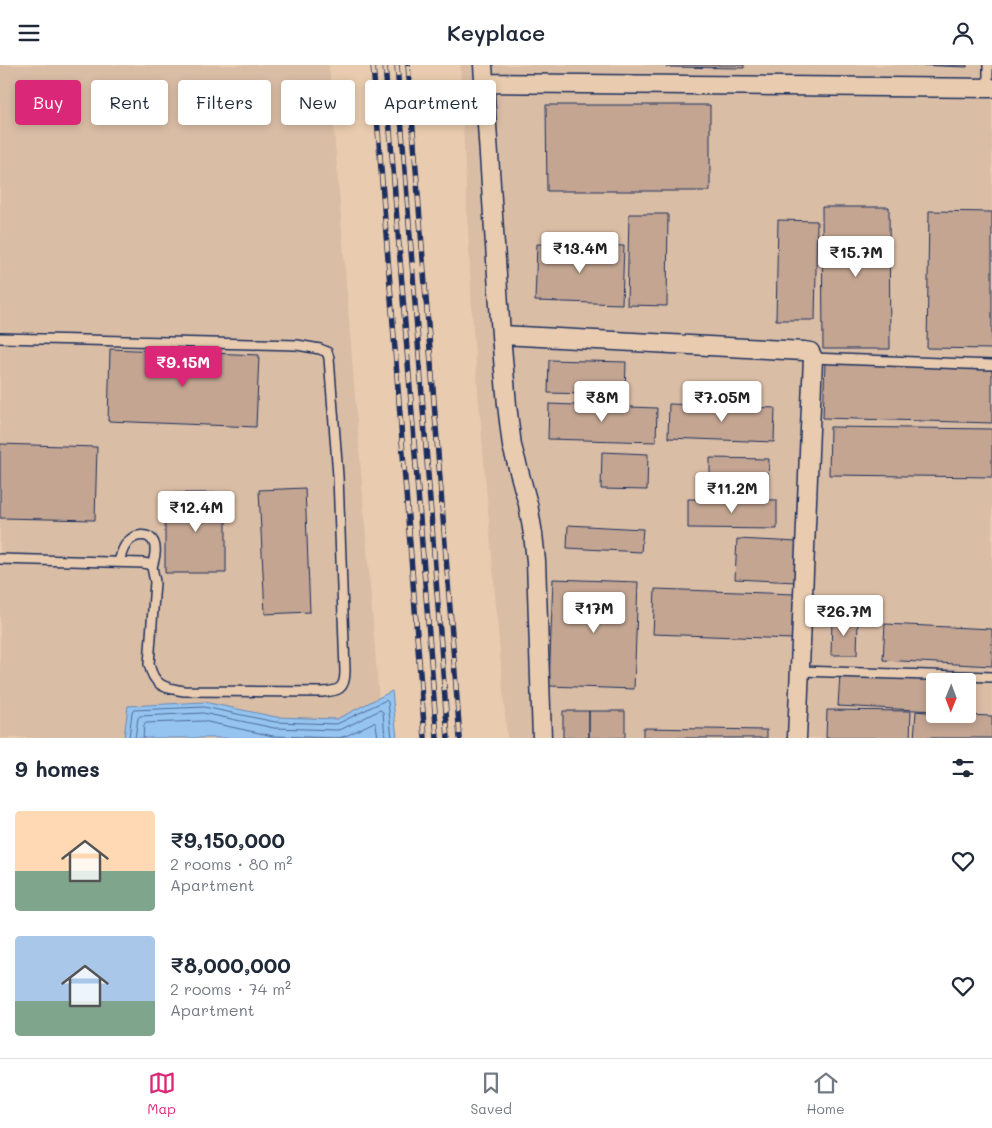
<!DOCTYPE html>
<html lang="en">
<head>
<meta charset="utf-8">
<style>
  body { margin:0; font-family:Mali,sans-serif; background:#f2f2f3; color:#1f2937; height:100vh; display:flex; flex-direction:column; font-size:19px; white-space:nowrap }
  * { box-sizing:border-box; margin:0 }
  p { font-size:16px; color:#747a83 }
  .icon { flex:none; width:28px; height:28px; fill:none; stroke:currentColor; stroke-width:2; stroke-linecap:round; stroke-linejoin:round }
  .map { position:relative; height:673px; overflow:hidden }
  .details { display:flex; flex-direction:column; background:#fff; flex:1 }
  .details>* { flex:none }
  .hud { position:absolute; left:15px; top:15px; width:500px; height:45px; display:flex; gap:10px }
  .needle { width:32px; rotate:181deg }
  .buttons { position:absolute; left:926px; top:608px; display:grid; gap:10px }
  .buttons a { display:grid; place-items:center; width:50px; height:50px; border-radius:5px; background:#fff; box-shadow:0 2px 8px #0003; font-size:25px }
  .price { position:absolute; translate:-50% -42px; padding:0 11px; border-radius:5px; background:#fff; color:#222; font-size:16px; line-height:32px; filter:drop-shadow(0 1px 2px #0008) }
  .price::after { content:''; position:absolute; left:50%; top:30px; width:15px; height:11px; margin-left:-8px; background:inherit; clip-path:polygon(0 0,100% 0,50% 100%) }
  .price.selected { background:#db2777; color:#fff }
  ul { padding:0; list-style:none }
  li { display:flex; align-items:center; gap:15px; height:125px; padding:0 15px }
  li span { display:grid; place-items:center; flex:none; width:140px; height:100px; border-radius:5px; color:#555 }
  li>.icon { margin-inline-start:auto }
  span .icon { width:60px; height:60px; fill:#fffc; stroke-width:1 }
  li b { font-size:21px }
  h2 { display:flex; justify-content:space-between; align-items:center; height:60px; padding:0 15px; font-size:21px }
  .tag { padding:0 18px; border-radius:5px; background:#fff; box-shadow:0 2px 8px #0003; font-size:18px; line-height:45px }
  .tag.selected { background:#db2777; color:#fff }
  header { display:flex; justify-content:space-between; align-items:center; height:65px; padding:0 15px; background:#fff; font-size:22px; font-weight:600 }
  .menu { display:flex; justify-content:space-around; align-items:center; height:70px; border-top:1px solid #e0e1e3; background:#fff; font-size:14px; color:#747a83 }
  .menu a { display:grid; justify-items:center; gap:2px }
  .menu .selected { color:#db2777 }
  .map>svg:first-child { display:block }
  .built { fill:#dabda5; fill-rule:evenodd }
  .water { fill:#96c4f0; stroke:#6588b6 }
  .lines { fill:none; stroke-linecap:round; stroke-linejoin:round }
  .shore { stroke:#4c6b98; stroke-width:1 }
  .building { fill:#c3a592; stroke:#1b2f5e }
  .lane-casing { stroke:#1b2f5e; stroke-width:12 }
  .street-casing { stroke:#1b2f5e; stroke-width:21 }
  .lane { stroke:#e9ccaf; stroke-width:9 }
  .street { stroke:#e9ccaf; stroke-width:18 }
  .rail-casing { stroke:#1b2f5e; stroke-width:5.5 }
  .rail { stroke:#e9ccaf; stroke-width:4; stroke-dasharray:11; stroke-linecap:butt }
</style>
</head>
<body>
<header><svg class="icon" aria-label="menu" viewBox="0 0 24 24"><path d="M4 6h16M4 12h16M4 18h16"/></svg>Keyplace<svg class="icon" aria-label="person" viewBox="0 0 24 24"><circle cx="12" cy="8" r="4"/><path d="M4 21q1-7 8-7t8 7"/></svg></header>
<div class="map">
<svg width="992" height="673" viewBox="0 0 992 673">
  <rect width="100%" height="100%" fill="#e9ccaf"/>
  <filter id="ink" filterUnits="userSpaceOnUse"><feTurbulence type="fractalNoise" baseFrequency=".02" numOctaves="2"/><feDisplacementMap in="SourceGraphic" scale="10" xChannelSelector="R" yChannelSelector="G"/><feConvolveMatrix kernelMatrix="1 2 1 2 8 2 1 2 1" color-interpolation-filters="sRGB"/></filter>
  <g filter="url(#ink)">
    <path class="built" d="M0 0H329L382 673H0Z
      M460 0H992V673H507L473 266ZM935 616H968V649H935Z"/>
    <path class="water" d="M392 626 397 673H124L128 641 204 637 276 652 337 654Z"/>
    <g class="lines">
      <path class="shore" d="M129 673 132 647 134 645 204 642 275 657 337 659 386 635 388 637 392 673
        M135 673 138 653 140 651 203 648 274 663 337 665 342 664 380 645 383 647 385 673
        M143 673 144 660 146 658 203 656 273 671 338 673 346 671 374 657 376 659 378 673"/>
    </g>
    <path class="building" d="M666 0H744V3L666 2Z
      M914 0H967V2Z
      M546 40H710V126H547Z
      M822 142H889L890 284H823Z
      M929 146 992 147V284L927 283Z
      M629 149H668L667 241 627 240Z
      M778 155 817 156 815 255H776Z
      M537 179 624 181 622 239 535 236Z
      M110 284 259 290 256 362 108 356Z
      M549 295 626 297 625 330 548 328Z
      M825 297 992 302V358L823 353Z
      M549 339 657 343 656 377 548 374Z
      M669 339 775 343 774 377 668 373Z
      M830 362 992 364V412L829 410Z
      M0 379 97 382 95 455 0 453Z
      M602 387 648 389 647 425 601 424Z
      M710 393 769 394 768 424 710 423Z
      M305 423 310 547 265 549 259 425Z
      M165 428H226V508H165Z
      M688 434 777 435V464L688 463Z
      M568 460 643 464 641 487 567 483Z
      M737 474 799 477 796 517 735 514Z
      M553 514 638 517 634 624 549 621Z
      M655 524 794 529 793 574 653 569Z
      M832 554 858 555 857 590H831Z
      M885 559 992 564V601L883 595Z
      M840 609 958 616H935V646L838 641Z
      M827 645 911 646 910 673H826Z
      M563 646H589V673H563Z
      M589 646H625V673H589Z
      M916 646 935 648V649L992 651V673H914Z
      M643 663 767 665V673H643Z"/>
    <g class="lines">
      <defs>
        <path id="lane" d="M988 22V0
          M0 273 297 280 320 284 327 287 329 293 338 411 345 606C345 624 339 626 322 627L184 626C164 623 154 621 149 599L155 517 152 502 148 499 143 498 0 494
          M813 293 992 300
          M119 497C121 490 122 484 127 478 133 470 149 466 154 478 157 485 154 495 152 502
          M800 606 992 612"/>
        <path id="street" d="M483 0 501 270 507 340 512 381 528 439 533 469 536 496 542 673
          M484 18 992 23
          M501 270 804 286 810 287 813 293 797 673"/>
      </defs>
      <use href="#lane" class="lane-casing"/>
      <use href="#street" class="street-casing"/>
      <use href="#lane" class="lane"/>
      <use href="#street" class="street"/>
      <defs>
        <path id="rail" d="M373 0 425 673
          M385 0 437 673
          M397 0 448 673
          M408 0 460 673"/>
      </defs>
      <use href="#rail" class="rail-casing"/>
      <use href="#rail" class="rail"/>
    </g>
  </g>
</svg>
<div class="buttons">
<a><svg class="needle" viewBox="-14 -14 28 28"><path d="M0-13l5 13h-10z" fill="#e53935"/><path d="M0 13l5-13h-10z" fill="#747a83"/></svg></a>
</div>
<b class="price" style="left:580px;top:209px">₹13.4M</b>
<b class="price" style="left:856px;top:213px">₹15.7M</b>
<b class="price selected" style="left:183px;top:323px">₹9.15M</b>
<b class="price" style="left:602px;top:358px">₹8M</b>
<b class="price" style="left:722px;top:358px">₹7.05M</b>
<b class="price" style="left:732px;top:449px">₹11.2M</b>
<b class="price" style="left:196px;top:468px">₹12.4M</b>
<b class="price" style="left:594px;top:569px">₹17M</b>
<b class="price" style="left:844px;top:572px">₹26.7M</b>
<div class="hud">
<a class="tag selected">Buy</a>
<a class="tag">Rent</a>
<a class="tag">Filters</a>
<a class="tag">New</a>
<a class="tag">Apartment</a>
</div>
</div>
<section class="details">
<h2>9 homes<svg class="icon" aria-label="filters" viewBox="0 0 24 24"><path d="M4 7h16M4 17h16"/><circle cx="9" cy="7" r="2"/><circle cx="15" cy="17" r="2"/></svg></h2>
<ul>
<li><span style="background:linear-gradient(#ffd9b3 60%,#7fa58c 0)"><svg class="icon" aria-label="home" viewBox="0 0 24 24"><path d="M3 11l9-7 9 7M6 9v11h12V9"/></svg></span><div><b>₹9,150,000</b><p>2 rooms · 80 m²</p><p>Apartment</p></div><svg class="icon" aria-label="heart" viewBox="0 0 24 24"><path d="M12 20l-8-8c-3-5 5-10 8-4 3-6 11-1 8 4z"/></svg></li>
<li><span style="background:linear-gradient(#a9c7e8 65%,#7fa58c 0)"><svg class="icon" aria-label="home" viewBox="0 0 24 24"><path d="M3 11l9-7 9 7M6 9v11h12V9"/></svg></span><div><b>₹8,000,000</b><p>2 rooms · 74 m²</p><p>Apartment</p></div><svg class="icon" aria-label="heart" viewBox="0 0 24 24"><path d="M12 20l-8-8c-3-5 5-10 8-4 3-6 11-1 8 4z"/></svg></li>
</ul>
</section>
<nav class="menu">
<a class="selected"><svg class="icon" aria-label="map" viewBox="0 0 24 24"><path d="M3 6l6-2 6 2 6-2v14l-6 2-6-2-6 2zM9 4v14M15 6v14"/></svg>Map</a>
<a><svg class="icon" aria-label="saved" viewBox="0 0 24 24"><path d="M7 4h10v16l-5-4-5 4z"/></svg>Saved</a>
<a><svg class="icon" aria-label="home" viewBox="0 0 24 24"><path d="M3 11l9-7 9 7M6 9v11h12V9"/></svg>Home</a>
</nav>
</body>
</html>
